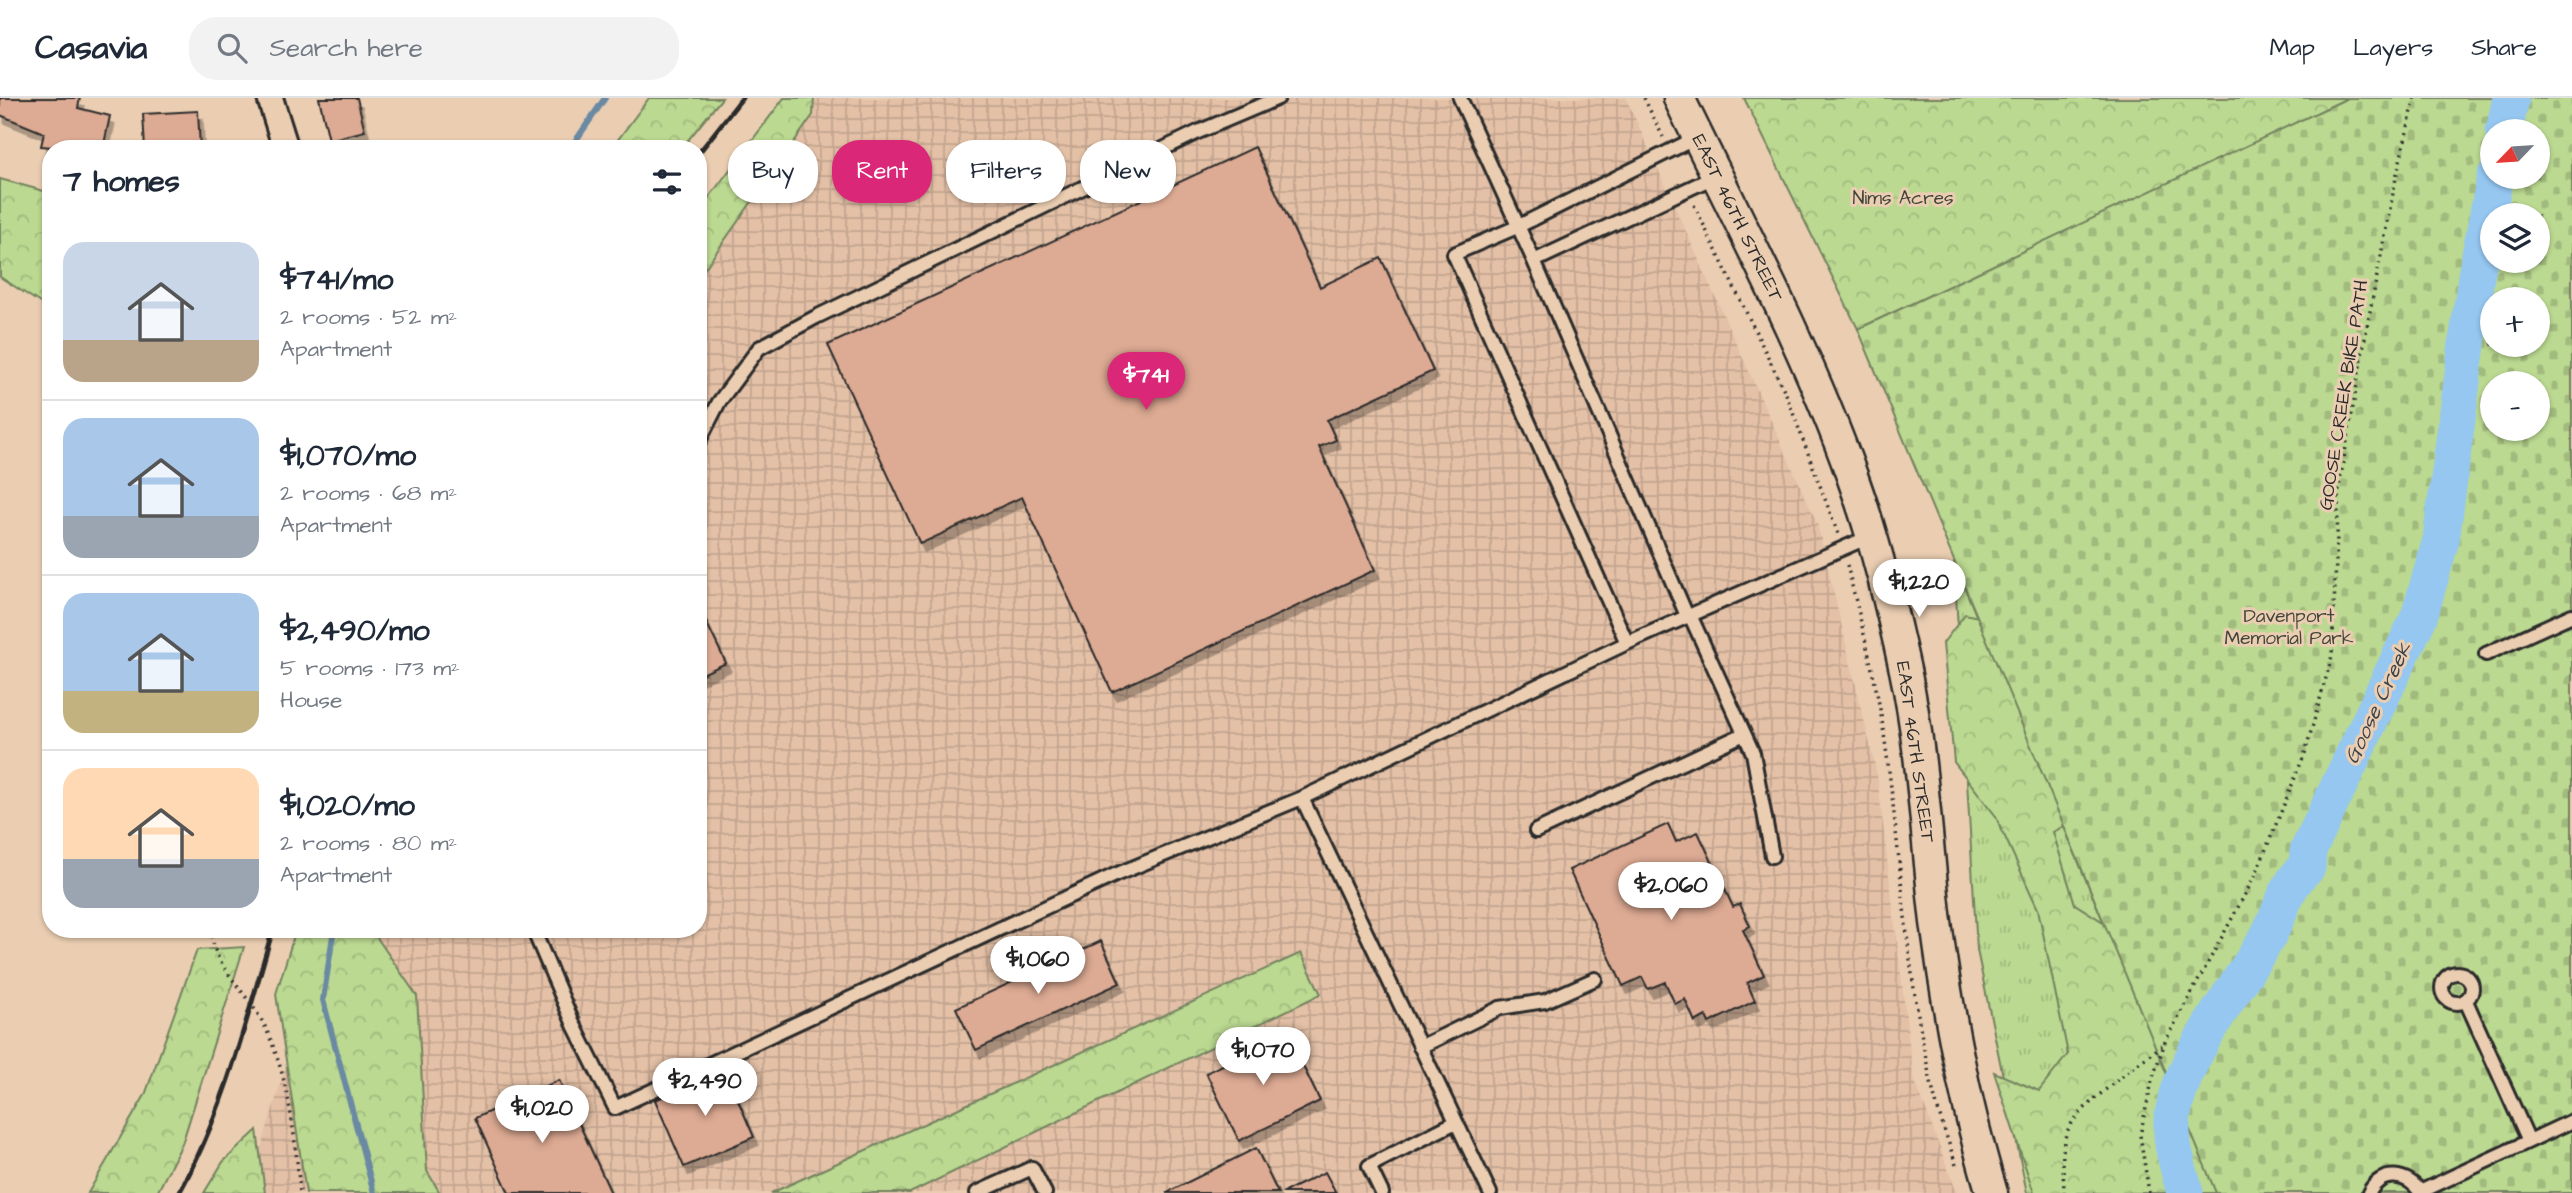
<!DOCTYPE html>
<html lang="en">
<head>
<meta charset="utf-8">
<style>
  body { margin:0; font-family:"Architects Daughter",sans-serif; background:#f2f2f3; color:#1f2937; height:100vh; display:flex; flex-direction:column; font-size:26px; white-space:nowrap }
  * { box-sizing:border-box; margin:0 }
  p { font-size:23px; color:#747a83 }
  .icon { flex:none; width:38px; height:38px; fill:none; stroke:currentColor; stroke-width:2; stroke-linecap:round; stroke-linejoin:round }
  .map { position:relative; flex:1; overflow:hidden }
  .sheet { position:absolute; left:42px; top:42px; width:665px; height:798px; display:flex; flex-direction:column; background:#fff; border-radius:28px; box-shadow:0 2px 5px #0004 }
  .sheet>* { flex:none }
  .hud { position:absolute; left:728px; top:42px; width:665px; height:63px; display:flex; gap:14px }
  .needle { width:46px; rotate:245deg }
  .controls { position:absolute; left:2480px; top:21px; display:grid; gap:14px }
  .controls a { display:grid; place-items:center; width:70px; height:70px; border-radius:50%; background:#fff; box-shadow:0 2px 5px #0004; font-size:35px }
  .price { position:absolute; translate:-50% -60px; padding:0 16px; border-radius:24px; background:#fff; color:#222; font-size:23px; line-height:46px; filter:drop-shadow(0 2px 4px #0008) }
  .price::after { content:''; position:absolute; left:50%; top:42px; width:21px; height:16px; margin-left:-10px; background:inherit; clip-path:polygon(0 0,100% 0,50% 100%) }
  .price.current { background:#db2777; color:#fff }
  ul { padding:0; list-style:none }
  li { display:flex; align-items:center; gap:21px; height:175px; padding:0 21px }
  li+li { border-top:2px solid #e0e1e3 }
  li span { display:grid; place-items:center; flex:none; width:196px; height:140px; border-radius:21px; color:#555 }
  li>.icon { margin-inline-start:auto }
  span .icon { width:84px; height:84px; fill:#fffc; stroke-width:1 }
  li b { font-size:30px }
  h2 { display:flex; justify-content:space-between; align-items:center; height:84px; padding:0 21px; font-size:30px }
  .tag { padding:0 24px; border-radius:28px; background:#fff; box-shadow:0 2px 5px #0004; font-size:24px; line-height:63px }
  .tag.current { background:#db2777; color:#fff }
  header { display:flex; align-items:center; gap:42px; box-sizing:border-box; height:98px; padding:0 35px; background:#fff; border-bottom:2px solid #e0e1e3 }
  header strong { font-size:33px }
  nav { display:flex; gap:38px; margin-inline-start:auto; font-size:24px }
  .search { width:490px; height:63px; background:#f2f2f3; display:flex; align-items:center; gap:18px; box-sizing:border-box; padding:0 24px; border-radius:28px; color:#747a83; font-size:26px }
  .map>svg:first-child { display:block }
  .industrial { fill:url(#industrial-grid) }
  .grass { fill:url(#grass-tufts); stroke:#73825e; stroke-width:2 }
  .forest { fill:url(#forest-crowns); stroke:#73825e; stroke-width:2; fill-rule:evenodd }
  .cemetery { fill:url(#cemetery-stones); stroke:#73825e; stroke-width:2; fill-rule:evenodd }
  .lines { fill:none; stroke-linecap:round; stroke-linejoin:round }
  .stream { stroke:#6b89a2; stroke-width:6 }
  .river { stroke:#95c7f1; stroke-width:37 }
  .building { fill:#ddaa93; stroke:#2b2b2b; stroke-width:2; filter:url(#shadow) }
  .service-casing { stroke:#2b2b2b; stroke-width:18 }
  .minor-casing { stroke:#2b2b2b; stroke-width:30 }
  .tertiary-casing { stroke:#2b2b2b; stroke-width:35 }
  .path { stroke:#2b2b2b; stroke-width:3.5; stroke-dasharray:2 5; stroke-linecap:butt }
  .service { stroke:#ebceb2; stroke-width:12 }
  .minor { stroke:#ebceb2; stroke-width:24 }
  .tertiary { stroke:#ebceb2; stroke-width:30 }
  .rail { stroke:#2b2b2b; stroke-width:5 }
  .labels { text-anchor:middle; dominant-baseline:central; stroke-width:6; stroke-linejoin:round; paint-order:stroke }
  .park-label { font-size:19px; fill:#41453a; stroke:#ebceb2 }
  .street-label { font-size:19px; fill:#2b2b2b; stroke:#ebceb2 }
  .water-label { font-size:21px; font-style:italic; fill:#3b4249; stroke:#ebceb2 }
</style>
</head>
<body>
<header>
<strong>Casavia</strong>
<div class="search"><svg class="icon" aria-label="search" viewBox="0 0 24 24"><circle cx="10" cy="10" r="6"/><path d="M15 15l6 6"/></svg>Search here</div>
<nav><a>Map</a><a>Layers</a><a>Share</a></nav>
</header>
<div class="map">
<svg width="2572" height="1095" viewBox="0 0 2572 1095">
  <defs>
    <pattern id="industrial-grid" width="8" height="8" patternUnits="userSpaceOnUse" patternTransform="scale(1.75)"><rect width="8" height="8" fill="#e3c0a6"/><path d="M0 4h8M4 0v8" fill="none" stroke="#c3a58f"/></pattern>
    <pattern id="grass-tufts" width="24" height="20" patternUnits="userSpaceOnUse" patternTransform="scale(1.75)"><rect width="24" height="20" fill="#bbd991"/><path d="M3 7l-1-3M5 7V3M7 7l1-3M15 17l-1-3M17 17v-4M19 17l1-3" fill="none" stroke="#a1ba7d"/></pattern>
    <pattern id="forest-crowns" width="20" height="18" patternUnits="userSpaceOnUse" patternTransform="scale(1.75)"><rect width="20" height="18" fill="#bbd991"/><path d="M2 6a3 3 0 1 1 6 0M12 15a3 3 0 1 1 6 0" fill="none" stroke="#a1ba7d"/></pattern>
    <pattern id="cemetery-stones" width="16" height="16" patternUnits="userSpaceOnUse" patternTransform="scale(1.75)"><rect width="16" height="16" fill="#bbd991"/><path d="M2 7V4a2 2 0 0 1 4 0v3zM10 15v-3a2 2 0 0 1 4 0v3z" fill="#a1ba7d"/></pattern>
    <filter id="shadow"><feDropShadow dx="4.5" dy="8" stdDeviation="0" flood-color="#0004"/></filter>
  </defs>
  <rect width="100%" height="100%" fill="#ebceb2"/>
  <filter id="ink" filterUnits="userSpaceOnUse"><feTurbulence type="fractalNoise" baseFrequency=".0143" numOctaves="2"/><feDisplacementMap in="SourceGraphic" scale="14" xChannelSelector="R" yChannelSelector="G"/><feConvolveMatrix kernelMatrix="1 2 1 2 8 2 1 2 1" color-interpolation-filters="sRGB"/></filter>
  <g filter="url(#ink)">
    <path class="industrial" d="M804 0H1626L1817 425 1877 676 1913 978 1957 1095H232L261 1050 327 831H698V136Z"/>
    <path class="grass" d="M1954 464 2216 1095H2027L1977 852Z"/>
    <path class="forest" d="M649 0H722L681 51H611Z
      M784 0H814L813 17 698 180V114Z
      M1744 0H2348L1858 231Z
      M2558 0 2540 246 2492 285V331L2224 1095H2034L1994 974 2039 993 2068 956 2038 811 1995 717 1954 664 1943 545 1965 516 2032 531 2114 701 2053 734 2075 806 2152 855 2459 13ZM2492 33H2538V79H2492ZM2492 117H2538V163H2492ZM2492 201H2538V247H2492Z
      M0 81 51 95V212L0 179Z
      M296 831H371L417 898 427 1073 440 1095H306L276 896Z
      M244 849 182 1046 157 1095H88L145 997 197 852Z
      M1301 855 1321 896 910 1095H771Z
      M257 1032 265 1095H204L223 1064Z"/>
    <path class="cemetery" d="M2348 0H2572V1095H2216L1858 231ZM2492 33H2538V79H2492ZM2492 117H2538V163H2492ZM2492 201H2538V247H2492ZM2492 285H2538V331H2492Z"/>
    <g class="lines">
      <path class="stream" d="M570 51 605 0
        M334 831 323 902 374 1095"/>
      <path class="river" d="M2504 33 2511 0
        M2185 1095C2179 1071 2168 1041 2173 1016 2185 952 2236 893 2268 838 2281 814 2286 786 2307 769L2308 753 2419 519 2441 442 2476 178 2495 79"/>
    </g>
    <path class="building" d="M0 0H80L78 10 110 18 103 51 76 47 75 51 41 48 44 35 0 17Z
      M319 0H357L365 33 329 42Z
      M198 13 200 51H145L143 16Z
      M1255 49 1320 189 1381 160 1433 273 1327 322 1336 342 1319 349 1375 472 1112 594 1022 399 920 446 828 247Z
      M698 507 726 565 698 578Z
      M1668 726 1676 744 1698 734 1733 809 1740 806 1750 828 1743 832 1764 877 1747 885 1755 903 1709 925 1706 918 1695 924 1685 901 1675 906 1665 884 1648 891 1642 879 1623 888 1569 772Z
      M1101 843 1120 885 976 952 956 910Z
      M1287 936 1320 1003 1239 1043 1206 975Z
      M725 972 754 1039 684 1069 655 1002Z
      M559 982 611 1095H509L475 1020Z
      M1256 1050 1278 1095H1166Z
      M1325 1074 1336 1095H1282Z"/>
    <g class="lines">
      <defs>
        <path id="service" d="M1460 0 1534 163 1687 518
          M1534 163 1716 78
          M698 345 719 304 759 250 816 219 1198 34 1278 0
          M1690 517 1753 655 1772 758
          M1627 545 1454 156 1517 129 1698 39
          M2486 556 2572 517
          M1302 700 1490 1095
          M1536 733 1744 636
          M533 831 574 927 615 1010 1115 777 1302 700 1627 545 1871 438
          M2442 890a15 15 0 1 1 30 0a15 15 0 1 1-30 0Z
          M2466 903 2529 1043
          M1420 949 1500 910 1545 903 1595 881
          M2420 1094 2572 1023
          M977 1095 1032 1070 1045 1095
          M1382 1095 1369 1068 1456 1024
          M2369 1095C2381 1071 2408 1075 2421 1095"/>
        <path id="minor" d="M270 0 286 51"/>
        <path id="tertiary" d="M1679 0C1738 123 1806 249 1852 378 1875 441 1891 507 1905 572 1923 655 1926 740 1936 824 1948 916 1965 1006 1992 1095"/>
      </defs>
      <use href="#service" class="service-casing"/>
      <use href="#minor" class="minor-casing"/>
      <use href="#tertiary" class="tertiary-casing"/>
      <path class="path" d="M1644 0 1663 39
        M1694 107 1786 296 1838 436
        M1847 467C1861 525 1877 584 1885 643 1902 763 1906 884 1935 1001 1941 1024 1949 1045 1956 1067
        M211 831C212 838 213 846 215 852 227 881 254 903 267 933 290 985 295 1040 300 1095
        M2064 1095C2064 1075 2059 1048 2069 1030 2082 1005 2140 966 2163 946
        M2149 1095 2140 1037 2153 979 2165 944 2255 778 2305 655 2332 558 2339 389 2366 234 2396 80 2415 0"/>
      <use href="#service" class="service"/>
      <use href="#minor" class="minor"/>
      <use href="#tertiary" class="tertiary"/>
      <path class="rail" d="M698 56 742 0
        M179 1095C224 1015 247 919 273 831"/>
    </g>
  </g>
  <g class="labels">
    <g class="park-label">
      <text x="1903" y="100">Nims Acres</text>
      <text x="2289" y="518">Davenport<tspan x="2289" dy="22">Memorial Park</tspan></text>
    </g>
    <g class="street-label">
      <text transform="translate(1737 120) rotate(64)">EAST 46TH STREET</text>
      <text transform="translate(2344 297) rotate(-81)">GOOSE CREEK BIKE PATH</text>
      <text transform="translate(1915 654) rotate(82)">EAST 46TH STREET</text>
    </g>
    <g class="water-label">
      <text transform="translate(2378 605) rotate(-65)">Goose Creek</text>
    </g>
  </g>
</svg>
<div class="controls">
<a><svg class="needle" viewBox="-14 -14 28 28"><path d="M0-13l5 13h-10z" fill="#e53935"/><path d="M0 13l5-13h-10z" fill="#747a83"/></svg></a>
<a><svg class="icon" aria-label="layers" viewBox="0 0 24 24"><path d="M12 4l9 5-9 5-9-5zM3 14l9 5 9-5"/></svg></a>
<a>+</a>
<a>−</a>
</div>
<b class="price current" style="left:1146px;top:314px">$741</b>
<b class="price" style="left:1919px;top:521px">$1,220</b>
<b class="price" style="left:1671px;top:824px">$2,060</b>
<b class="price" style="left:1038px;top:898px">$1,060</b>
<b class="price" style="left:1263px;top:989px">$1,070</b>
<b class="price" style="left:705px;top:1020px">$2,490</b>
<b class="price" style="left:542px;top:1047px">$1,020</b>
<div class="hud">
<a class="tag">Buy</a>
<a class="tag current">Rent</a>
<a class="tag">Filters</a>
<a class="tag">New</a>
</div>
<section class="sheet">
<h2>7 homes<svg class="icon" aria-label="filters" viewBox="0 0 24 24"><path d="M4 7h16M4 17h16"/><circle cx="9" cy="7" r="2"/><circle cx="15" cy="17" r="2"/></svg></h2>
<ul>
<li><span style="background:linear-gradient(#c9d6e8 70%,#b9a48a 0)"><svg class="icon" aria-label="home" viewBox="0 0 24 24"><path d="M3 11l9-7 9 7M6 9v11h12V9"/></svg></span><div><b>$741/mo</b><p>2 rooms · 52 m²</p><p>Apartment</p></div></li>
<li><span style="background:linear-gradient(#a9c7e8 70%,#9aa5b1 0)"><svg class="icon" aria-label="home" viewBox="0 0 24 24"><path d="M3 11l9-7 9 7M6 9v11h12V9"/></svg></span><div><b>$1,070/mo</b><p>2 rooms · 68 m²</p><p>Apartment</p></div></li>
<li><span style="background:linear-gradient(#a9c7e8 70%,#c2b280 0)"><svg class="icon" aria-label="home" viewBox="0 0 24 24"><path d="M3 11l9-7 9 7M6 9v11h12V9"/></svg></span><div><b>$2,490/mo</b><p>5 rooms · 173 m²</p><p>House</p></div></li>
<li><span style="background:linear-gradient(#ffd9b3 65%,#9aa5b1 0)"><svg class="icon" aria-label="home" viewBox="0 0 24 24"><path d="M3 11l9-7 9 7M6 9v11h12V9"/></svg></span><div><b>$1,020/mo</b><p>2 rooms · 80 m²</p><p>Apartment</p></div></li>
</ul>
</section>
</div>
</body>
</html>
